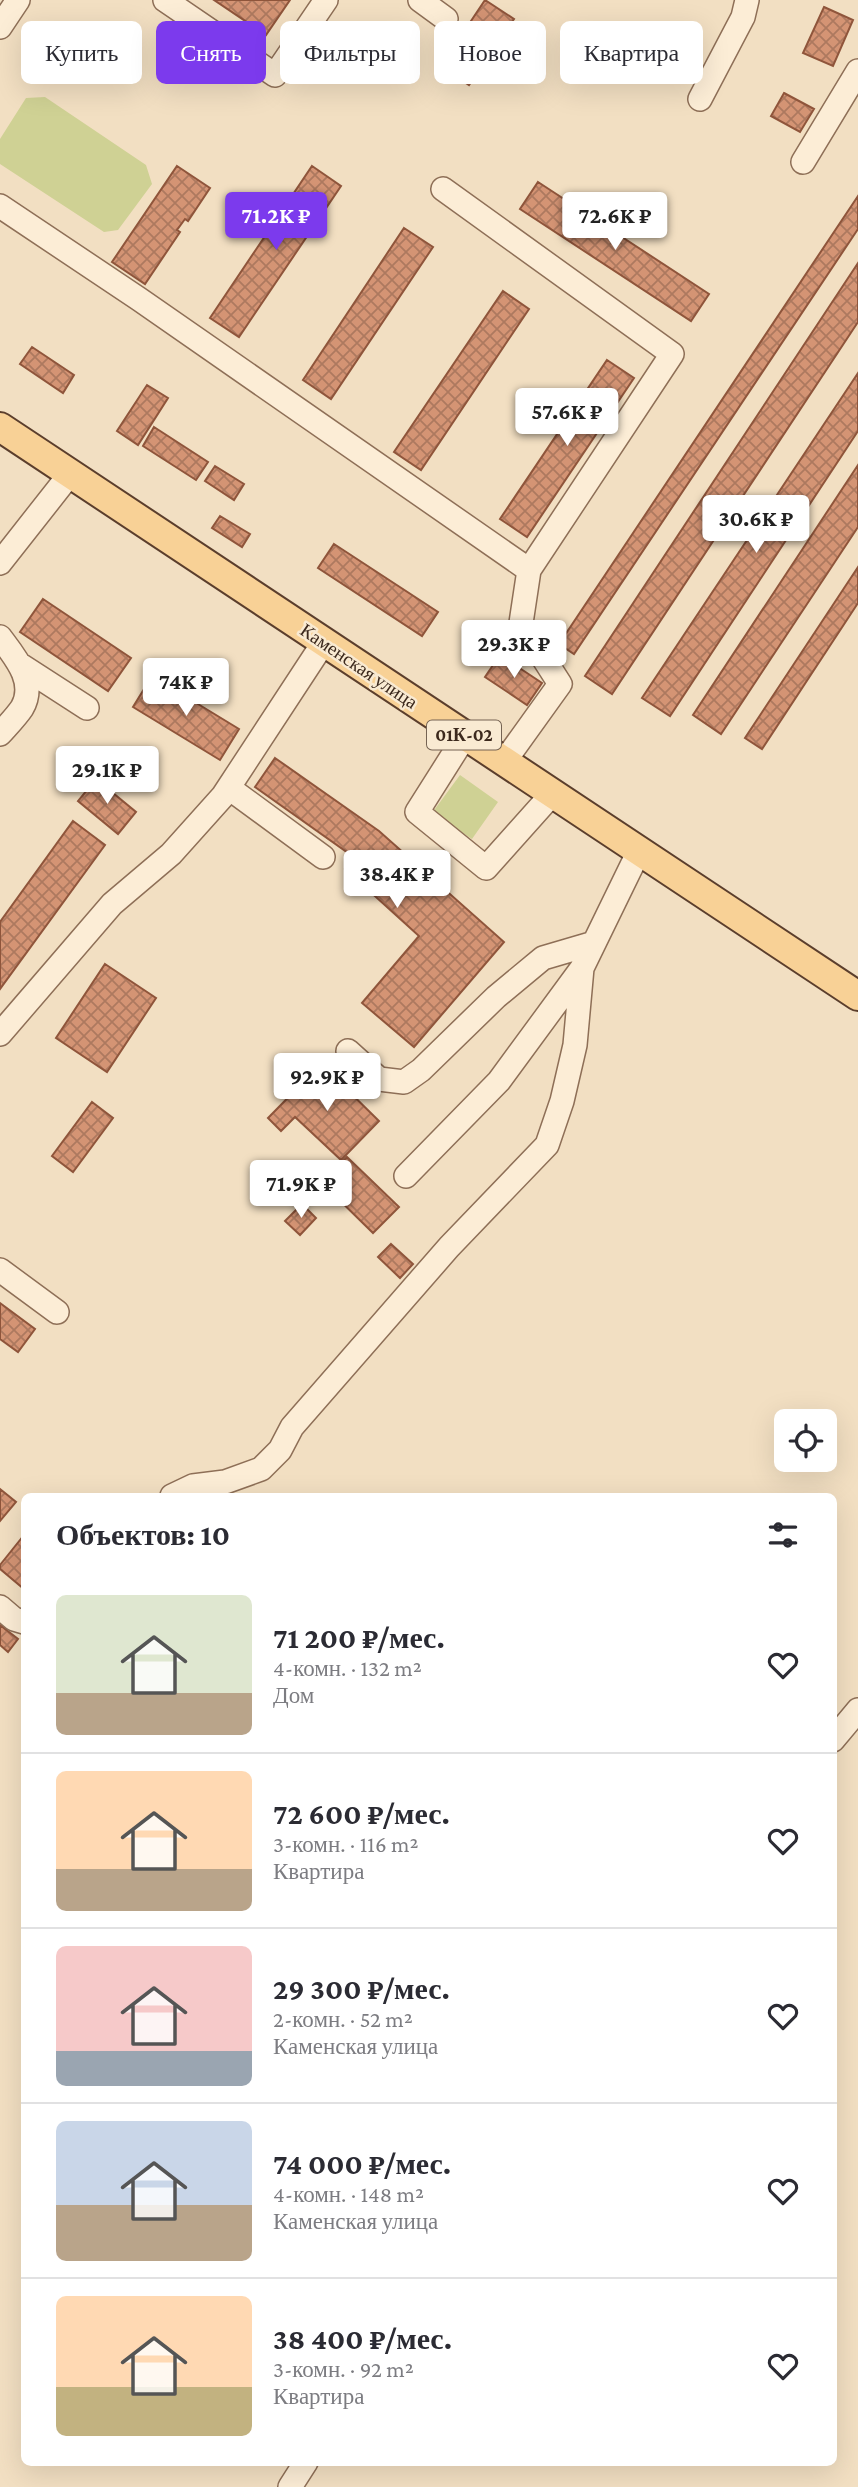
<!DOCTYPE html>
<html lang="ru">
<head>
<meta charset="utf-8">
<style>
  body { margin:0; font-family:"Crimson Pro",serif; background:#f2f2f3; color:#2b2b33; height:100vh; display:flex; flex-direction:column; font-size:26px; white-space:nowrap }
  * { box-sizing:border-box; margin:0 }
  p { font-size:23px; color:#7c7c81 }
  .icon { flex:none; width:38px; height:38px; fill:none; stroke:currentColor; stroke-width:2; stroke-linecap:round; stroke-linejoin:round }
  .map { position:relative; flex:1; overflow:hidden }
  .details { position:absolute; left:21px; top:1493px; width:816px; height:973px; display:flex; flex-direction:column; background:#fff; border-radius:10px; box-shadow:0 7px 28px #0002 }
  .details>* { flex:none }
  .top-card { position:absolute; left:21px; top:21px; width:817px; height:63px; display:flex; gap:14px }
  .fabs { position:absolute; left:774px; top:1409px; display:grid; gap:14px }
  .fabs a { display:grid; place-items:center; width:63px; height:63px; border-radius:10px; background:#fff; box-shadow:0 7px 28px #0002; font-size:35px }
  .price { position:absolute; translate:-50% -60px; padding:0 16px; border-radius:7px; background:#fff; color:#222; font-size:23px; line-height:46px; filter:drop-shadow(0 2px 4px #0008) }
  .price::after { content:''; position:absolute; left:50%; top:42px; width:21px; height:16px; margin-left:-10px; background:inherit; clip-path:polygon(0 0,100% 0,50% 100%) }
  .price.active { background:#7c3aed; color:#fff }
  ul { padding:0; list-style:none }
  li { display:flex; align-items:center; gap:21px; height:175px; padding:0 35px }
  li+li { border-top:2px solid #e1e1e2 }
  li span { display:grid; place-items:center; flex:none; width:196px; height:140px; border-radius:10px; color:#555 }
  li>.icon { margin-inline-start:auto }
  span .icon { width:84px; height:84px; fill:#fffc; stroke-width:1 }
  li b { font-size:30px }
  h2 { display:flex; justify-content:space-between; align-items:center; height:84px; padding:0 35px; font-size:30px }
  .pill { padding:0 24px; border-radius:10px; background:#fff; box-shadow:0 7px 28px #0002; font-size:24px; line-height:63px }
  .pill.active { background:#7c3aed; color:#fff }
  .map>svg:first-child { display:block }
  .green { fill:#cfd194 }
  .building { fill:url(#building-cross-hatch); stroke:#8f553b; stroke-width:2 }
  .lines { fill:none; stroke-linecap:round; stroke-linejoin:round }
  .minor-casing { stroke:#8e6f57; stroke-width:26 }
  .major-casing { stroke:#5b3e2c; stroke-width:32 }
  .minor { stroke:#fcedd6; stroke-width:23 }
  .major { stroke:#f8d196; stroke-width:28 }
  .labels { text-anchor:middle; dominant-baseline:central; stroke-width:5; stroke-linejoin:round; paint-order:stroke }
  .shield { fill:#f9ead2; stroke:#756353; stroke-width:2 }
  .shield-label { font-size:18px; font-weight:bold; fill:#3c291d }
  .street-label { font-size:19px; fill:#3c291d; stroke:#f9ead2 }
</style>
</head>
<body>
<div class="map">
<svg width="858" height="2487" viewBox="0 0 858 2487">
  <defs>
    <pattern id="building-cross-hatch" width="8" height="8" patternUnits="userSpaceOnUse" patternTransform="scale(1.75)"><rect width="8" height="8" fill="#d49474"/><path d="M0 0l8 8M0 8l8-8" fill="none" stroke="#ad795f"/></pattern>
  </defs>
  <rect width="100%" height="100%" fill="#f2dfc2"/>
  <path class="green" d="M45 97 146 165 152 184 118 230 104 232 0 164V139L26 98Z
    M460 775 498 802 472 839 432 813Z"/>
  <path class="building" d="M214 0H290L266 35Z
    M485 0 514 19 469 85 441 66Z
    M824 7 853 20 833 66 803 53Z
    M784 93 814 109 800 132 771 116Z
    M177 166 210 188 188 221 185 219 177 230 180 232 145 284 112 262Z
    M312 166 341 186 239 337 210 318Z
    M538 182 709 294 691 321 520 209Z
    M858 196V229L574 654 559 644Z
    M404 228 433 247 331 399 303 380Z
    M858 263V322L612 694 585 676Z
    M503 291 529 309 421 470 394 452Z
    M32 347 74 375 63 393 20 364Z
    M607 360 634 378 527 537 500 519Z
    M858 373V431L670 716 642 698Z
    M147 385 168 398 138 445 117 431Z
    M154 427 208 462 196 480 143 446Z
    M858 465V527L721 734 693 715Z
    M215 466 244 484 234 500 205 481Z
    M220 516 250 534 242 547 212 528Z
    M334 544 438 612 422 636 318 568Z
    M858 567V603L762 749 745 738Z
    M43 599 131 658 108 691 20 632Z
    M500 655 542 683 527 705 485 677Z
    M152 676 239 729 220 760 133 707Z
    M275 758 379 831 504 942 414 1047 362 1003 419 936 345 869 355 858 255 787Z
    M96 779 136 812 118 834 78 801Z
    M73 821 105 845 0 989V922Z
    M105 964 156 998 107 1072 56 1038Z
    M321 1064 379 1121 341 1160 295 1117 281 1131 268 1118Z
    M92 1102 113 1118 73 1172 52 1156Z
    M347 1157 399 1207 373 1233 322 1183Z
    M302 1204 316 1218 300 1235 285 1221Z
    M391 1244 413 1264 400 1278 378 1257Z
    M0 1303 35 1329 18 1352 0 1339Z
    M0 1489 16 1502 0 1521Z
    M24 1535V1589L0 1569V1565Z
    M0 1625 18 1639 8 1652 0 1645Z"/>
  <g class="lines">
    <defs>
      <path id="minor" d="M165 0 275 75 326 0
        M420 0 446 19
        M0 27 18 0
        M700 99 743 17 747 0
        M803 162 858 71
        M443 189 672 354 529 570
        M0 206 139 299 529 570 521 623 560 684 504 762
        M0 563 70 474
        M0 637C15 657 37 682 22 708 16 717 7 726 0 734
        M22 666 87 708
        M465 736 417 812 486 868 553 793
        M229 788 323 857
        M0 1034 112 904 171 854 223 796 324 642
        M348 1051 379 1079 404 1082 421 1070 496 997 543 958 594 943
        M406 1176 499 1081 582 968
        M0 1270 57 1312
        M172 1496 193 1486 225 1482 261 1469 280 1450 292 1427 449 1247 547 1145 562 1101 575 1045 582 968 639 851
        M0 1607 14 1619 24 1622
        M833 1740 858 1710
        M290 2487 306 2462"/>
      <path id="major" d="M0 427 858 996"/>
    </defs>
    <use href="#minor" class="minor-casing"/>
    <use href="#major" class="major-casing"/>
    <use href="#minor" class="minor"/>
    <use href="#major" class="major"/>
  </g>
  <g class="labels">
    <rect class="shield" x="427" y="720.5" width="74" height="29" rx="5"/>
    <g class="shield-label">
      <text x="464" y="735">01К-02</text>
    </g>
    <g class="street-label">
      <text transform="translate(359 666) rotate(34)">Каменская улица</text>
    </g>
  </g>
</svg>
<div class="fabs">
<a><svg class="icon" aria-label="locate" viewBox="0 0 24 24"><circle cx="12" cy="12" r="6"/><path d="M12 2v4M12 18v4M2 12h4M18 12h4"/></svg></a>
</div>
<b class="price active" style="left:276px;top:252px">71.2K ₽</b>
<b class="price" style="left:615px;top:252px">72.6K ₽</b>
<b class="price" style="left:567px;top:448px">57.6K ₽</b>
<b class="price" style="left:756px;top:555px">30.6K ₽</b>
<b class="price" style="left:514px;top:680px">29.3K ₽</b>
<b class="price" style="left:186px;top:718px">74K ₽</b>
<b class="price" style="left:107px;top:806px">29.1K ₽</b>
<b class="price" style="left:397px;top:910px">38.4K ₽</b>
<b class="price" style="left:327px;top:1113px">92.9K ₽</b>
<b class="price" style="left:301px;top:1220px">71.9K ₽</b>
<div class="top-card">
<a class="pill">Купить</a>
<a class="pill active">Снять</a>
<a class="pill">Фильтры</a>
<a class="pill">Новое</a>
<a class="pill">Квартира</a>
</div>
<section class="details">
<h2>Объектов: 10<svg class="icon" aria-label="filters" viewBox="0 0 24 24"><path d="M4 7h16M4 17h16"/><circle cx="9" cy="7" r="2"/><circle cx="15" cy="17" r="2"/></svg></h2>
<ul>
<li><span style="background:linear-gradient(#dfe7d0 70%,#b9a48a 0)"><svg class="icon" aria-label="home" viewBox="0 0 24 24"><path d="M3 11l9-7 9 7M6 9v11h12V9"/></svg></span><div><b>71 200 ₽/мес.</b><p>4-комн. · 132 m²</p><p>Дом</p></div><svg class="icon" aria-label="heart" viewBox="0 0 24 24"><path d="M12 20l-8-8c-3-5 5-10 8-4 3-6 11-1 8 4z"/></svg></li>
<li><span style="background:linear-gradient(#ffd9b3 70%,#b9a48a 0)"><svg class="icon" aria-label="home" viewBox="0 0 24 24"><path d="M3 11l9-7 9 7M6 9v11h12V9"/></svg></span><div><b>72 600 ₽/мес.</b><p>3-комн. · 116 m²</p><p>Квартира</p></div><svg class="icon" aria-label="heart" viewBox="0 0 24 24"><path d="M12 20l-8-8c-3-5 5-10 8-4 3-6 11-1 8 4z"/></svg></li>
<li><span style="background:linear-gradient(#f6c9c9 75%,#9aa5b1 0)"><svg class="icon" aria-label="home" viewBox="0 0 24 24"><path d="M3 11l9-7 9 7M6 9v11h12V9"/></svg></span><div><b>29 300 ₽/мес.</b><p>2-комн. · 52 m²</p><p>Каменская улица</p></div><svg class="icon" aria-label="heart" viewBox="0 0 24 24"><path d="M12 20l-8-8c-3-5 5-10 8-4 3-6 11-1 8 4z"/></svg></li>
<li><span style="background:linear-gradient(#c9d6e8 60%,#b9a48a 0)"><svg class="icon" aria-label="home" viewBox="0 0 24 24"><path d="M3 11l9-7 9 7M6 9v11h12V9"/></svg></span><div><b>74 000 ₽/мес.</b><p>4-комн. · 148 m²</p><p>Каменская улица</p></div><svg class="icon" aria-label="heart" viewBox="0 0 24 24"><path d="M12 20l-8-8c-3-5 5-10 8-4 3-6 11-1 8 4z"/></svg></li>
<li><span style="background:linear-gradient(#ffd9b3 65%,#c2b280 0)"><svg class="icon" aria-label="home" viewBox="0 0 24 24"><path d="M3 11l9-7 9 7M6 9v11h12V9"/></svg></span><div><b>38 400 ₽/мес.</b><p>3-комн. · 92 m²</p><p>Квартира</p></div><svg class="icon" aria-label="heart" viewBox="0 0 24 24"><path d="M12 20l-8-8c-3-5 5-10 8-4 3-6 11-1 8 4z"/></svg></li>
</ul>
</section>
</div>
</body>
</html>
